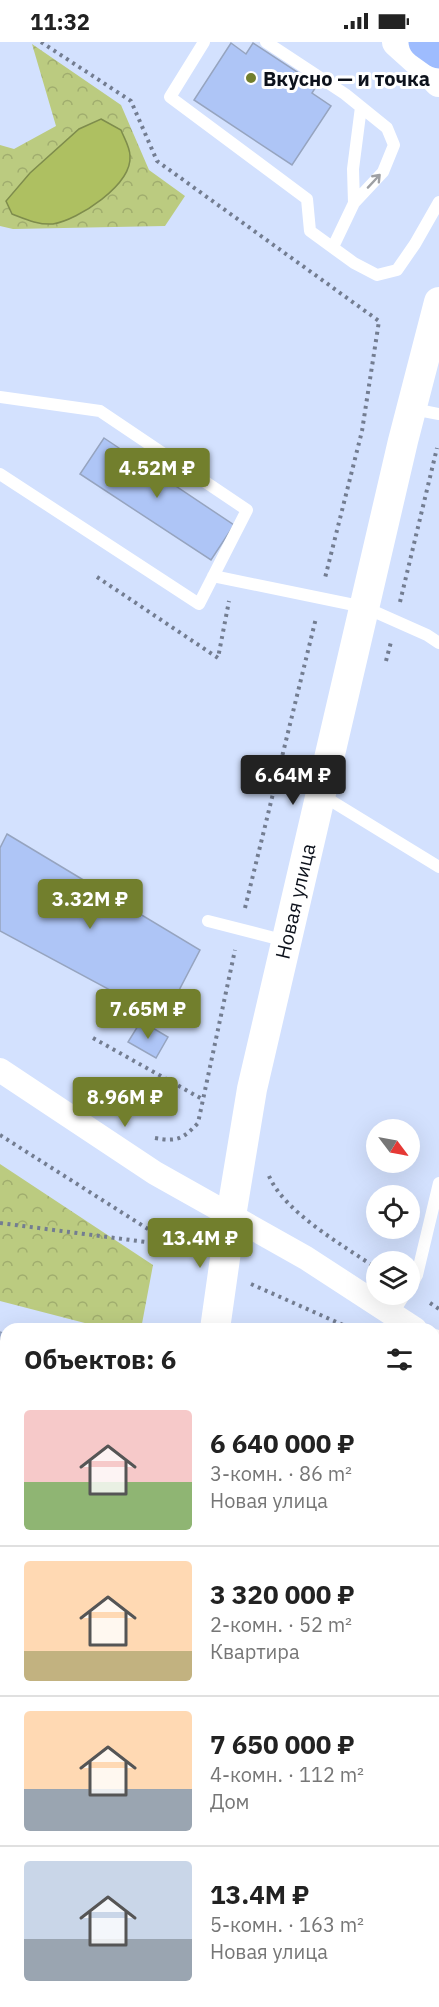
<!DOCTYPE html>
<html lang="ru">
<head>
<meta charset="utf-8">
<style>
  body { margin:0; font-family:"IBM Plex Sans",sans-serif; background:#f6f6f6; color:#222; height:100vh; display:flex; flex-direction:column; font-size:22px; white-space:nowrap }
  * { box-sizing:border-box; margin:0 }
  p { font-size:20px; color:#767676 }
  .icon { flex:none; width:33px; height:33px; fill:none; stroke:currentColor; stroke-width:2; stroke-linecap:round; stroke-linejoin:round }
  .map { position:relative; flex:1; overflow:hidden }
  .drawer { position:absolute; left:0px; top:1281px; width:440px; height:684px; display:flex; flex-direction:column; background:#fff; border-radius:18px 18px 0 0; box-shadow:0 6px 24px #0002 }
  .drawer>* { flex:none }
  .needle { width:39px; rotate:122deg }
  .controls { position:absolute; left:366px; top:1077px; display:grid; gap:12px }
  .controls a { display:grid; place-items:center; width:54px; height:54px; border-radius:50%; background:#fff; box-shadow:0 6px 24px #0002; font-size:30px }
  .price { position:absolute; translate:-50% -51px; padding:0 14px; border-radius:6px; background:#727f2d; color:#fff; font-size:20px; line-height:39px; filter:drop-shadow(0 2px 3px #0008) }
  .price::after { content:''; position:absolute; left:50%; top:36px; width:18px; height:14px; margin-left:-9px; background:inherit; clip-path:polygon(0 0,100% 0,50% 100%) }
  .price.on { background:#222; color:#fff }
  ul { padding:0; list-style:none }
  li { display:flex; align-items:center; gap:18px; height:150px; padding:0 24px }
  li+li { border-top:2px solid #e0e0e0 }
  li span { display:grid; place-items:center; flex:none; width:168px; height:120px; border-radius:6px; color:#555 }
  li>.icon { margin-inline-start:auto }
  span .icon { width:72px; height:72px; fill:#fffc; stroke-width:1 }
  li b { font-size:26px }
  h2 { display:flex; justify-content:space-between; align-items:center; height:72px; padding:0 24px; font-size:26px }
  .status { display:flex; justify-content:space-between; align-items:center; height:42px; padding:0 30px; background:#fff; direction:ltr }
  .status svg { height:16px; fill:currentColor }
  .map>svg:first-child { display:block }
  .forest { fill:url(#forest-crowns) }
  .pitch { fill:#bbcb80 }
  .water { fill:#aec061; stroke:#7e8c4c; stroke-width:1.5 }
  .building { fill:#aec5f6; stroke:#96a4bf; stroke-width:1.5 }
  .lines { fill:none; stroke-linecap:round; stroke-linejoin:round }
  .path { stroke:#737d91; stroke-width:4; stroke-dasharray:3 4.5; stroke-linecap:butt }
  .service { stroke:#fff; stroke-width:12 }
  .minor { stroke:#fff; stroke-width:24 }
  .tertiary { stroke:#fff; stroke-width:30 }
  .trunk { stroke:#9ebcfe; stroke-width:33 }
  .oneway { stroke:#9ea0a4 }
  .poi-dot { fill:#727f2d; stroke:#fff; stroke-width:2 }
  .labels { text-anchor:middle; dominant-baseline:central; stroke-width:6; stroke-linejoin:round; paint-order:stroke }
  .poi-label { font-size:20px; font-weight:bold; fill:#0d121c; stroke:#fff; text-anchor:start }
  .street-label { font-size:20px; fill:#0d121c; stroke:#fff }
</style>
</head>
<body>
<div class="status"><b>11:32</b><svg viewBox="0 0 49 12"><path d="M0 12V9h3v3zM5 12V6h3v6zM10 12V3h3v9zM15 12V0h3v12zM26 1h20v11H26zM47 4h2v5h-2z"/></svg></div>
<div class="map">
<svg width="439" height="1965" viewBox="0 0 439 1965">
  <defs>
    <pattern id="forest-crowns" width="20" height="18" patternUnits="userSpaceOnUse" patternTransform="scale(1.5)"><rect width="20" height="18" fill="#bbcb80"/><path d="M2 6a3 3 0 1 1 6 0M12 15a3 3 0 1 1 6 0" fill="none" stroke="#a0ad6e"/></pattern>
  </defs>
  <rect width="100%" height="100%" fill="#d3e1fe"/>
  <path class="forest" d="M32 2 121 63 149 128 185 154 165 184 13 187 0 184V103L14 107 56 84Z
    M0 1122 153 1223 141 1287H108L0 1259Z"/>
  <path class="pitch" d="M434 1379 439 1383V1965H156L157 1959H434Z"/>
  <path class="water" d="M101 77 121 88C124 96 130 105 130 114 132 143 78 178 53 182 38 183 25 177 12 172L6 159 30 131 79 87Z"/>
  <path class="building" d="M231 1 246 12 253 1 317 43 312 51 331 64 292 123 194 58Z
    M104 396 234 483 211 518 80 432Z
    M7 792 200 908 164 977 0 889V806Z
    M141 979 168 995 156 1016 128 1000Z
    M0 1290 6 1292V1345L0 1343Z
    M434 1444 439 1447V1610L434 1609Z
    M0 1490 6 1492 0 1516Z"/>
  <g class="lines">
    <path class="path" d="M41 0 131 59 157 119 379 279 362 389 325 536
      M97 535 218 616 229 559
      M400 560 437 406
      M386 619 391 600
      M245 866 316 576
      M93 996 202 1057
      M0 1093 173 1203
      M155 1096C177 1100 183 1097 198 1081L235 908
      M269 1134C285 1171 343 1203 376 1226
      M0 1181 169 1203
      M251 1242 352 1287
      M430 1261 439 1267
      M434 1340 439 1343
      M0 1818 6 1820"/>
    <path class="service" d="M204 0 170 55 307 157 310 189 354 221 377 233 397 228 415 202 439 160
      M266 0 345 52 387 86 394 103 383 130 354 161 333 205
      M354 161 353 127 361 65
      M0 355 100 369 247 468 199 562 0 432
      M413 367 439 372
      M213 534 364 565 427 593 439 601
      M320 752 439 825
      M208 879 286 899
      M410 1246 417 1233 439 1141
      M392 1272 405 1252
      M434 1410 439 1414
      M0 1428 6 1430
      M434 1649 439 1650"/>
    <path class="minor" d="M0 1028 155 1131 306 1216 415 1287
      M434 1299 439 1303"/>
    <path class="tertiary" d="M397 0 427 27 439 40
      M215 1287 231 1174 252 1047 403 399 439 260
      M114 1965 115 1959"/>
    <path class="trunk" d="M425 0 439 10"/>
  </g>
  <defs><path id="oneway-shaft" d="M-6 0H5M1.5-3L5.5 0L1.5 3" fill="none" stroke-width="1.6" stroke-linecap="round" stroke-linejoin="round" transform="scale(1.5)"/></defs>
  <use class="oneway" href="#oneway-shaft" transform="translate(374 139) rotate(-47)"/>
  <circle class="poi-dot" cx="251" cy="36" r="6"/>
  <g class="labels">
    <g class="poi-label">
      <text x="263" y="36">Вкусно — и точка</text>
    </g>
    <g class="street-label">
      <text transform="translate(295 859) rotate(-77)">Новая улица</text>
    </g>
  </g>
</svg>
<div class="controls">
<a><svg class="needle" viewBox="-14 -14 28 28"><path d="M0-13l5 13h-10z" fill="#e53935"/><path d="M0 13l5-13h-10z" fill="#767676"/></svg></a>
<a><svg class="icon" aria-label="locate" viewBox="0 0 24 24"><circle cx="12" cy="12" r="6"/><path d="M12 2v4M12 18v4M2 12h4M18 12h4"/></svg></a>
<a><svg class="icon" aria-label="layers" viewBox="0 0 24 24"><path d="M12 4l9 5-9 5-9-5zM3 14l9 5 9-5"/></svg></a>
</div>
<b class="price" style="left:157px;top:457px">4.52M ₽</b>
<b class="price on" style="left:293px;top:764px">6.64M ₽</b>
<b class="price" style="left:90px;top:888px">3.32M ₽</b>
<b class="price" style="left:148px;top:998px">7.65M ₽</b>
<b class="price" style="left:125px;top:1086px">8.96M ₽</b>
<b class="price" style="left:200px;top:1227px">13.4M ₽</b>
<section class="drawer">
<h2>Объектов: 6<svg class="icon" aria-label="filters" viewBox="0 0 24 24"><path d="M4 7h16M4 17h16"/><circle cx="9" cy="7" r="2"/><circle cx="15" cy="17" r="2"/></svg></h2>
<ul>
<li><span style="background:linear-gradient(#f6c9c9 60%,#8fb573 0)"><svg class="icon" aria-label="home" viewBox="0 0 24 24"><path d="M3 11l9-7 9 7M6 9v11h12V9"/></svg></span><div><b>6 640 000 ₽</b><p>3-комн. · 86 m²</p><p>Новая улица</p></div></li>
<li><span style="background:linear-gradient(#ffd9b3 75%,#c2b280 0)"><svg class="icon" aria-label="home" viewBox="0 0 24 24"><path d="M3 11l9-7 9 7M6 9v11h12V9"/></svg></span><div><b>3 320 000 ₽</b><p>2-комн. · 52 m²</p><p>Квартира</p></div></li>
<li><span style="background:linear-gradient(#ffd9b3 65%,#9aa5b1 0)"><svg class="icon" aria-label="home" viewBox="0 0 24 24"><path d="M3 11l9-7 9 7M6 9v11h12V9"/></svg></span><div><b>7 650 000 ₽</b><p>4-комн. · 112 m²</p><p>Дом</p></div></li>
<li><span style="background:linear-gradient(#c9d6e8 65%,#9aa5b1 0)"><svg class="icon" aria-label="home" viewBox="0 0 24 24"><path d="M3 11l9-7 9 7M6 9v11h12V9"/></svg></span><div><b>13.4M ₽</b><p>5-комн. · 163 m²</p><p>Новая улица</p></div></li>
</ul>
</section>
</div>
</body>
</html>
